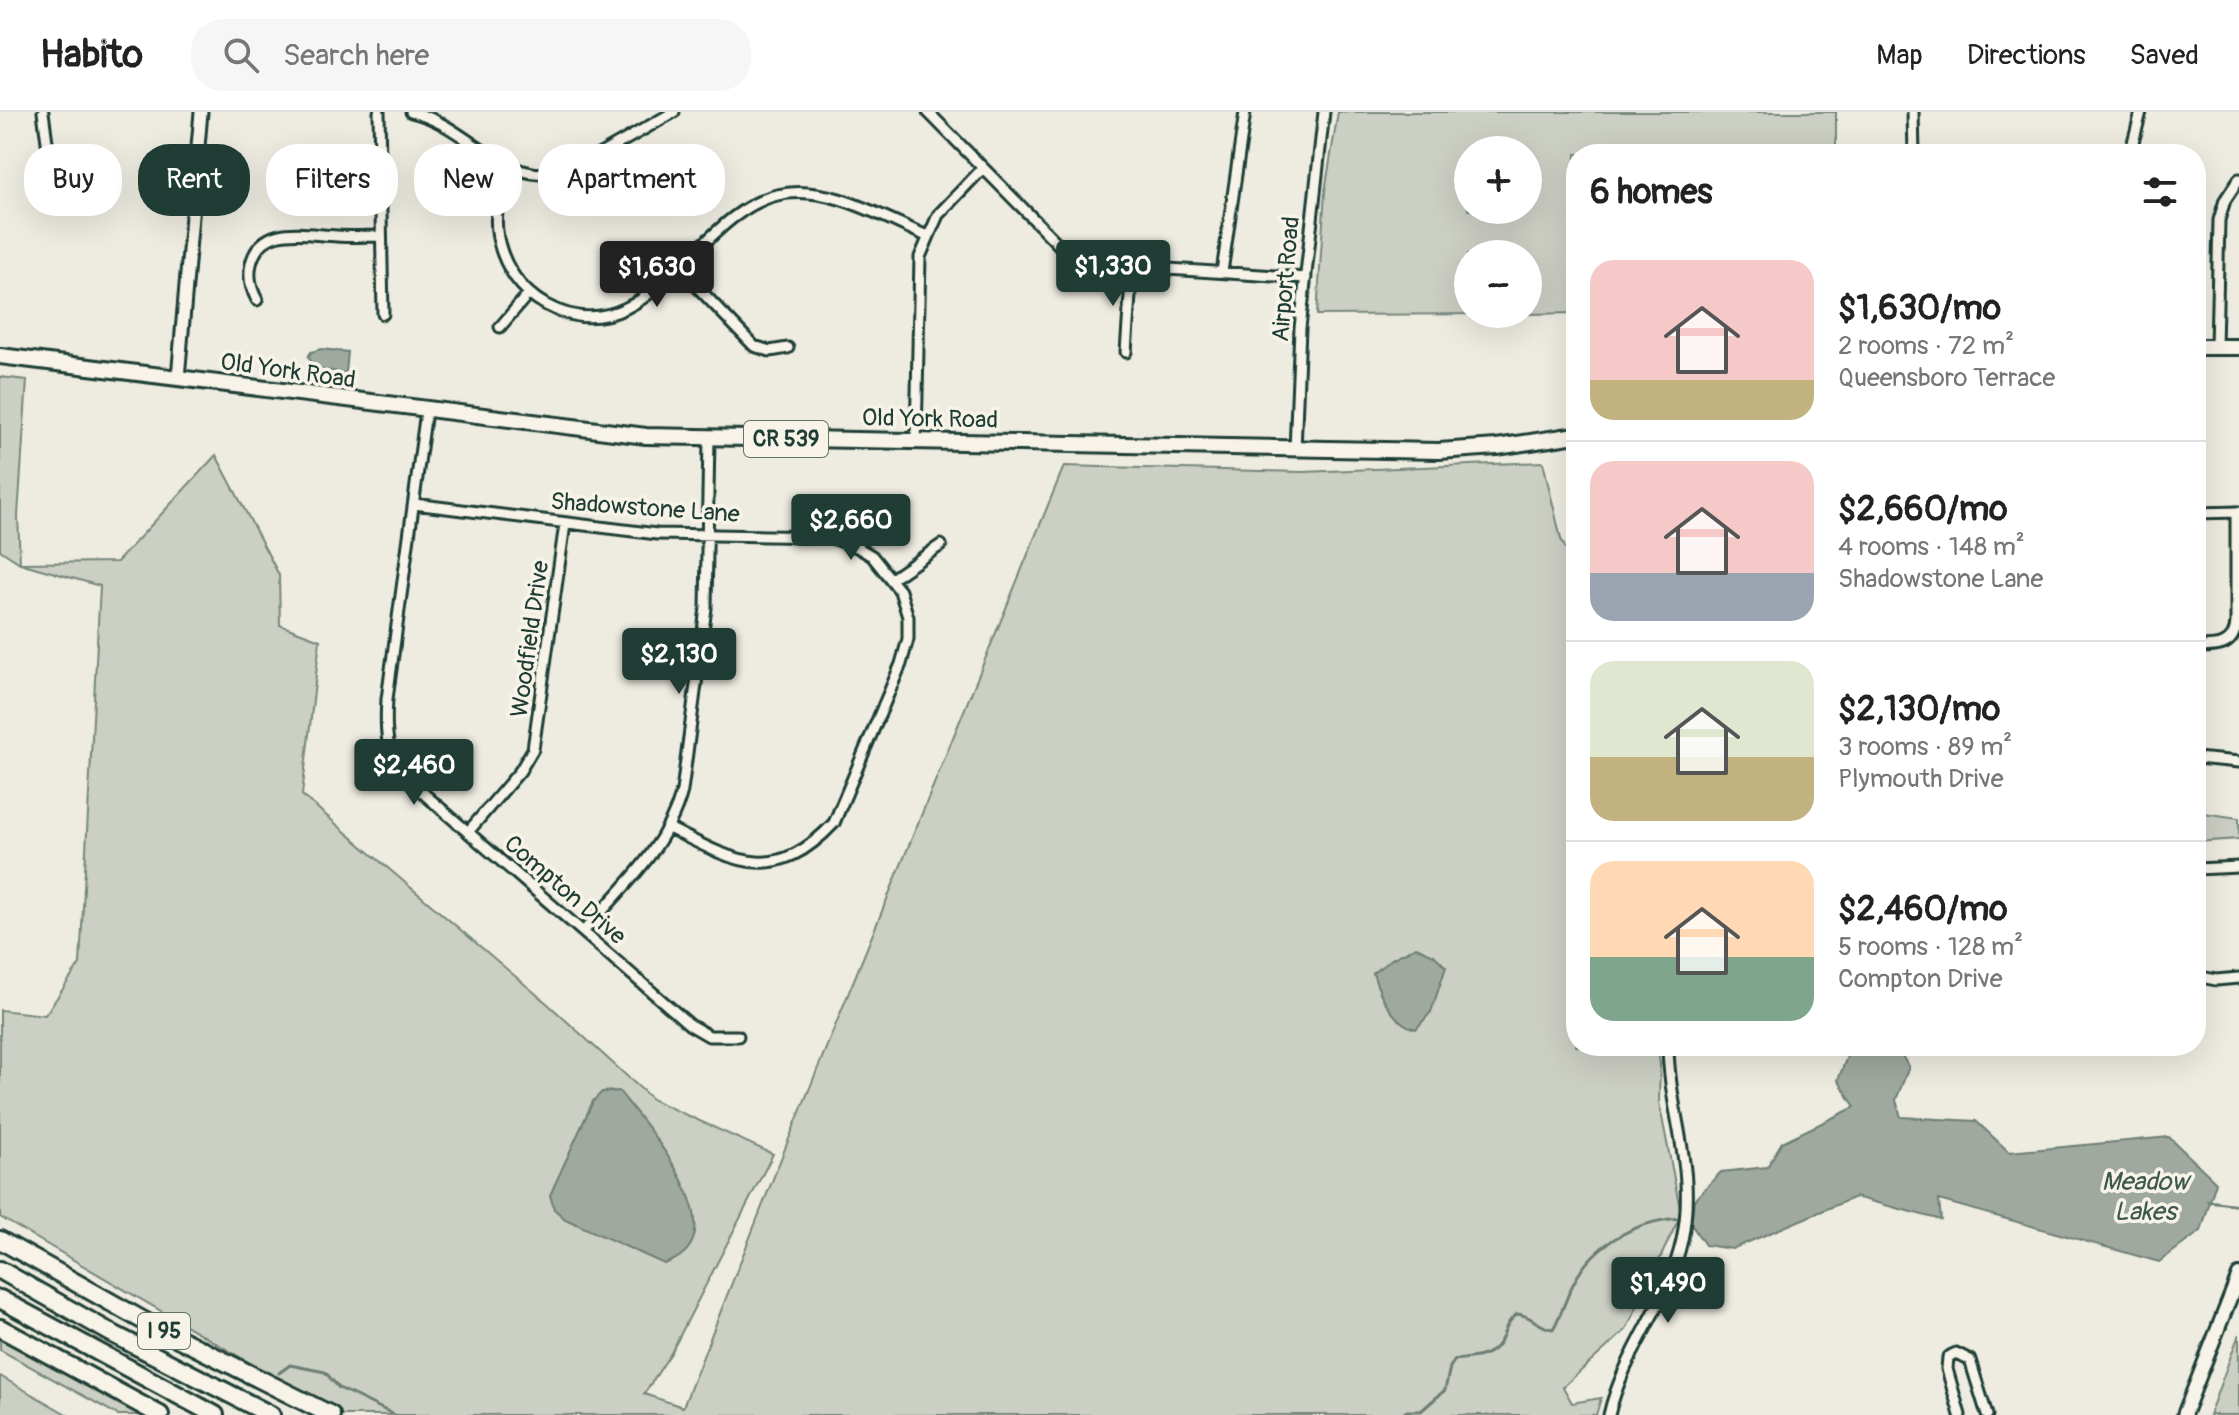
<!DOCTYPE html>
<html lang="en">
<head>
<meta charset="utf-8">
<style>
  body { margin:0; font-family:Pangolin,sans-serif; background:#f6f6f6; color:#222; height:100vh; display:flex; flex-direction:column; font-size:30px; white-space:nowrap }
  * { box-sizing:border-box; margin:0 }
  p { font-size:26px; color:#767676 }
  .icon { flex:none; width:44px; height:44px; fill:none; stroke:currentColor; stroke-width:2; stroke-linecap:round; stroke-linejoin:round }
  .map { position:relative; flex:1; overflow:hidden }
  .sheet { position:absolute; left:1566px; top:32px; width:640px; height:912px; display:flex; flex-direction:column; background:#fff; border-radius:32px; box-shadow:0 8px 32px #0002 }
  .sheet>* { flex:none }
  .banner { position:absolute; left:24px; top:32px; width:760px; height:72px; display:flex; gap:16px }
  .fabs { position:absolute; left:1454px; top:24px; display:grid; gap:16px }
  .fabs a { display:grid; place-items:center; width:88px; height:88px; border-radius:50%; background:#fff; box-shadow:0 8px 32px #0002; font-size:40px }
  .price { position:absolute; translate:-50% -68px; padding:0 18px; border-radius:8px; background:#1f3d34; color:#fff; font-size:26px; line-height:52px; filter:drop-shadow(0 2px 4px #0008) }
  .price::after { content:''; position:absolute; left:50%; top:48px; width:24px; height:18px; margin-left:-12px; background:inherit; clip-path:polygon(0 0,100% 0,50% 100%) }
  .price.current { background:#222; color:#fff }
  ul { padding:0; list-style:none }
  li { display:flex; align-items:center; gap:24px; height:200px; padding:0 24px }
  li+li { border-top:2px solid #e0e0e0 }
  li span { display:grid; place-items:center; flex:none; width:224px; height:160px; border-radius:24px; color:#555 }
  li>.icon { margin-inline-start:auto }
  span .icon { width:96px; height:96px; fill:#fffc; stroke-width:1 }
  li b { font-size:34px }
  h2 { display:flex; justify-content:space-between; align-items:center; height:96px; padding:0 24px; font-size:34px }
  .tag { padding:0 28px; border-radius:32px; background:#fff; box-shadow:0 8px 32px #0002; font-size:28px; line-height:72px }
  .tag.current { background:#1f3d34; color:#fff }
  header { display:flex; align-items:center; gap:48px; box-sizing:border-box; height:112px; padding:0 40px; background:#fff; border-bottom:2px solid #e0e0e0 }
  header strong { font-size:38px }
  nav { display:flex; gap:44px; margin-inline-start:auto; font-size:28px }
  .search { width:560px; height:72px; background:#f6f6f6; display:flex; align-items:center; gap:20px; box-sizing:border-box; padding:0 28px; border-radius:32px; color:#767676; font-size:30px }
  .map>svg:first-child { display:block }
  .green { fill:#cccfc4; stroke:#76867c; stroke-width:2; fill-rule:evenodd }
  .water { fill:#9fa99f; stroke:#6c7e74; stroke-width:2 }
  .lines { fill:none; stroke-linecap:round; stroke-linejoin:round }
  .stream { stroke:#6c7e74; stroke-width:3 }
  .minor-casing { stroke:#1f3d34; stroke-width:15 }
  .tertiary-casing { stroke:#1f3d34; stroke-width:17 }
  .secondary-casing { stroke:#1f3d34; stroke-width:18 }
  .primary-casing { stroke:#1f3d34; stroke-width:20 }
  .motorway-casing { stroke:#1f3d34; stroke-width:22 }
  .minor { stroke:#f7f3e8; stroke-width:9 }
  .tertiary { stroke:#f7f3e8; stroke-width:11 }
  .secondary { stroke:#f7f3e8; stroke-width:12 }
  .primary { stroke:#f7f3e8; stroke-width:14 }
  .motorway { stroke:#f7f3e8; stroke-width:16 }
  .labels { text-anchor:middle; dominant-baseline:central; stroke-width:7; stroke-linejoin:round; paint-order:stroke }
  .shield { fill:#f7f3e8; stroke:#60746a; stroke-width:2 }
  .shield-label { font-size:22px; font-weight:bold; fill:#1f3d34 }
  .street-label { font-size:24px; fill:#1f3d34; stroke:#f7f3e8 }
  .water-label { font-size:26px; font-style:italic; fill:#3f584f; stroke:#f7f3e8 }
</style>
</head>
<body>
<header>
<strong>Habito</strong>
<div class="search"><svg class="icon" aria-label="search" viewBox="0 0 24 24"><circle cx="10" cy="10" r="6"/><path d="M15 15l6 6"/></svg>Search here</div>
<nav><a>Map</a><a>Directions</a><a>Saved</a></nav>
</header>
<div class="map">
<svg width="2239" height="1303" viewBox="0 0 2239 1303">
  <rect width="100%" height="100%" fill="#eeece1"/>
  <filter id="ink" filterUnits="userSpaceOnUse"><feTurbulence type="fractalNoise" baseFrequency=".0125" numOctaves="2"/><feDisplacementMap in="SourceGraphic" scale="16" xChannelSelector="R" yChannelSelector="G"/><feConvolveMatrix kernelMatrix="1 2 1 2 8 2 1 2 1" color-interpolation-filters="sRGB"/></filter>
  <g filter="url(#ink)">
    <path class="green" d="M1338 0H1836V42H1576V201L1528 202V142H1468V202H1499L1317 203 1325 79ZM1528 38V98H1468V38Z
      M0 265 27 268 18 404 20 451 117 450 216 343 279 463 280 513 320 528 302 683 549 893 653 988 773 1042 671 1241 644 1282 683 1295 784 1039 1064 354 1303 360 1543 350 1561 427 1576 459V934H1657L1660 952 1659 990 1681 1102 1626 1218 1563 1275 1572 1291 1601 1286 1596 1303H339L0 1105V898L45 903 80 852 100 474 20 451 0 438Z
      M2196 700 2239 706V727L2196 730Z
      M0 1211 168 1303H118L0 1238Z
      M2239 1222V1303H2209Z
      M0 1264 68 1303H0Z"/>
    <path class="water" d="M321 237 348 240 346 261 317 257 308 245 311 240Z
      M1416 835 1434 843 1446 855 1431 900 1416 917C1393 912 1379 882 1373 861L1393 846Z
      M1851 934H1896L1909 955 1896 988 1901 1005 1976 1009 2009 1040 2169 1025 2216 1070 2201 1119 2159 1150 1939 1088 1941 1108 1855 1085 1732 1137 1705 1133 1691 1112 1694 1088 1721 1060 1767 1055 1782 1030 1855 995 1838 968Z
      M619 979C647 1015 745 1126 664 1152L565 1107 554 1097 550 1083 593 989 602 980Z"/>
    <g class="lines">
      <path class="stream" d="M2208 1089 2239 1093
        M279 1261 290 1253 325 1260 339 1276 395 1303
        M1401 1303 1407 1299H1421L1445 1278 1450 1255 1455 1248C1469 1246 1488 1246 1497 1234 1507 1222 1502 1214 1517 1202 1532 1203 1539 1216 1553 1217 1563 1200 1567 1181 1577 1165 1598 1128 1643 1107 1684 1106"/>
      <defs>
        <path id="minor" d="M43 0 53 75 70 96
          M379 0 383 202
          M411 0C474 14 507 87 581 53L674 0
          M928 0 1062 136 1085 149 1107 153 1306 166
          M1913 0 1914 42
          M2130 42 2141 0
          M510 56C500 80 493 100 498 126 504 155 521 179 546 193 646 247 696 102 777 83 827 71 882 105 927 124
          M679 156 754 234 770 239 788 236
          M1222 160 1245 0
          M257 188C251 177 248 165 251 152 261 110 306 123 337 124 351 125 366 124 381 124
          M500 215 529 181
          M2216 235 2219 108 2225 88 2239 67
          M1126 240 1132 155
          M426 299 387 587C385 618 385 644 408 668L690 913 709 924H738
          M916 328 920 145 938 103 983 56
          M1295 338 1300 216 1324 0
          M414 392 657 422 829 425 857 435 872 444 900 479 908 505V527L901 552 834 711C775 774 735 750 669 716
          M2236 400V510L2239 516
          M2196 401 2239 400
          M893 466 941 433
          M2196 535C2217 535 2235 535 2236 510
          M2196 646 2239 650
          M468 720 520 659 533 637 565 412
          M2196 757 2239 755
          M583 820C621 777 667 736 682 679L706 496 709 326
          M2196 864 2216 868 2239 866
          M1609 1303C1623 1241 1668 1192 1682 1128 1697 1055 1669 1003 1668 934
          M1960 1303 1947 1257 1948 1245 1956 1241 1970 1248 1987 1303"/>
        <path id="tertiary" d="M178 266 201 0"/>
        <path id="secondary" d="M2184 1303 2239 1163"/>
        <path id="primary" d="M2196 235H2239
          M0 244 646 324 1439 339 1497 335 1576 323"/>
        <path id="motorway" d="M0 1128 144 1209 331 1303
          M0 1158 113 1222 271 1303
          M0 1187 215 1303
          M0 1216 160 1303"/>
      </defs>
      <use href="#minor" class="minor-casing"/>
      <use href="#tertiary" class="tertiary-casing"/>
      <use href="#secondary" class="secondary-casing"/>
      <use href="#primary" class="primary-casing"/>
      <use href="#motorway" class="motorway-casing"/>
      <use href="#minor" class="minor"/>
      <use href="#tertiary" class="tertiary"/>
      <use href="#secondary" class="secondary"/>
      <use href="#primary" class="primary"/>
      <use href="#motorway" class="motorway"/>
    </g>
  </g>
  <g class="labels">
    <g class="shield">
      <rect x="744" y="309" width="84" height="36" rx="6"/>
      <rect x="138" y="1201" width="52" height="36" rx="6"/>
    </g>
    <g class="shield-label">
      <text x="786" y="327">CR 539</text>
      <text x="164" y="1219">I 95</text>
    </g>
    <g class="street-label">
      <text transform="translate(1286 167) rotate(-85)">Airport Road</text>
      <text transform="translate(288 259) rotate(8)">Old York Road</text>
      <text transform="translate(930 307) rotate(1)">Old York Road</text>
      <text transform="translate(645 396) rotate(4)">Shadowstone Lane</text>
      <text transform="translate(530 527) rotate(-82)">Woodfield Drive</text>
      <text transform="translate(565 778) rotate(41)">Compton Drive</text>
    </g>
    <g class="water-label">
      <text x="2145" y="1070">Meadow<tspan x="2145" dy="30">Lakes</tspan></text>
    </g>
  </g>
</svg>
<div class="fabs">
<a>+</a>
<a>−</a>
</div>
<b class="price" style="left:1113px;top:196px">$1,330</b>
<b class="price current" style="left:657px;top:197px">$1,630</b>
<b class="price" style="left:851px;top:450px">$2,660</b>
<b class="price" style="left:679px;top:584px">$2,130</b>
<b class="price" style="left:414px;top:695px">$2,460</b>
<b class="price" style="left:1668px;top:1213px">$1,490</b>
<div class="banner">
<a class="tag">Buy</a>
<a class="tag current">Rent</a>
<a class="tag">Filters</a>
<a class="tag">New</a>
<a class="tag">Apartment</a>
</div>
<section class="sheet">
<h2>6 homes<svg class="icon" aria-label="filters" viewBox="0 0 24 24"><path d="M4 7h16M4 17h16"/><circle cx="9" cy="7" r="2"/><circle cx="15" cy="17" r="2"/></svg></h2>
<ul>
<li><span style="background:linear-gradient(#f6c9c9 75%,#c2b280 0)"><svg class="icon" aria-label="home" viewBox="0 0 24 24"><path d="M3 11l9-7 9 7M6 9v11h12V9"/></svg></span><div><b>$1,630/mo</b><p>2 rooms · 72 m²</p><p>Queensboro Terrace</p></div></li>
<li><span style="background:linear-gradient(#f6c9c9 70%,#9aa5b1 0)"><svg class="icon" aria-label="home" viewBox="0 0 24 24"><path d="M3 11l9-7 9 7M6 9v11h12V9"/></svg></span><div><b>$2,660/mo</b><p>4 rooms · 148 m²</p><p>Shadowstone Lane</p></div></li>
<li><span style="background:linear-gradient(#dfe7d0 60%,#c2b280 0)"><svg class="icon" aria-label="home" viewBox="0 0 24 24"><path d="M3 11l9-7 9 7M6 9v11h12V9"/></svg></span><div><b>$2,130/mo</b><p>3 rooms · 89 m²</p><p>Plymouth Drive</p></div></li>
<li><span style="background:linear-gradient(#ffd9b3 60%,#7fa58c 0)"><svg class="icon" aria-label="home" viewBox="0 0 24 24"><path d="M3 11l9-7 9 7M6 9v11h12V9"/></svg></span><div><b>$2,460/mo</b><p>5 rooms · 128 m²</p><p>Compton Drive</p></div></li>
</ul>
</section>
</div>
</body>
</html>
